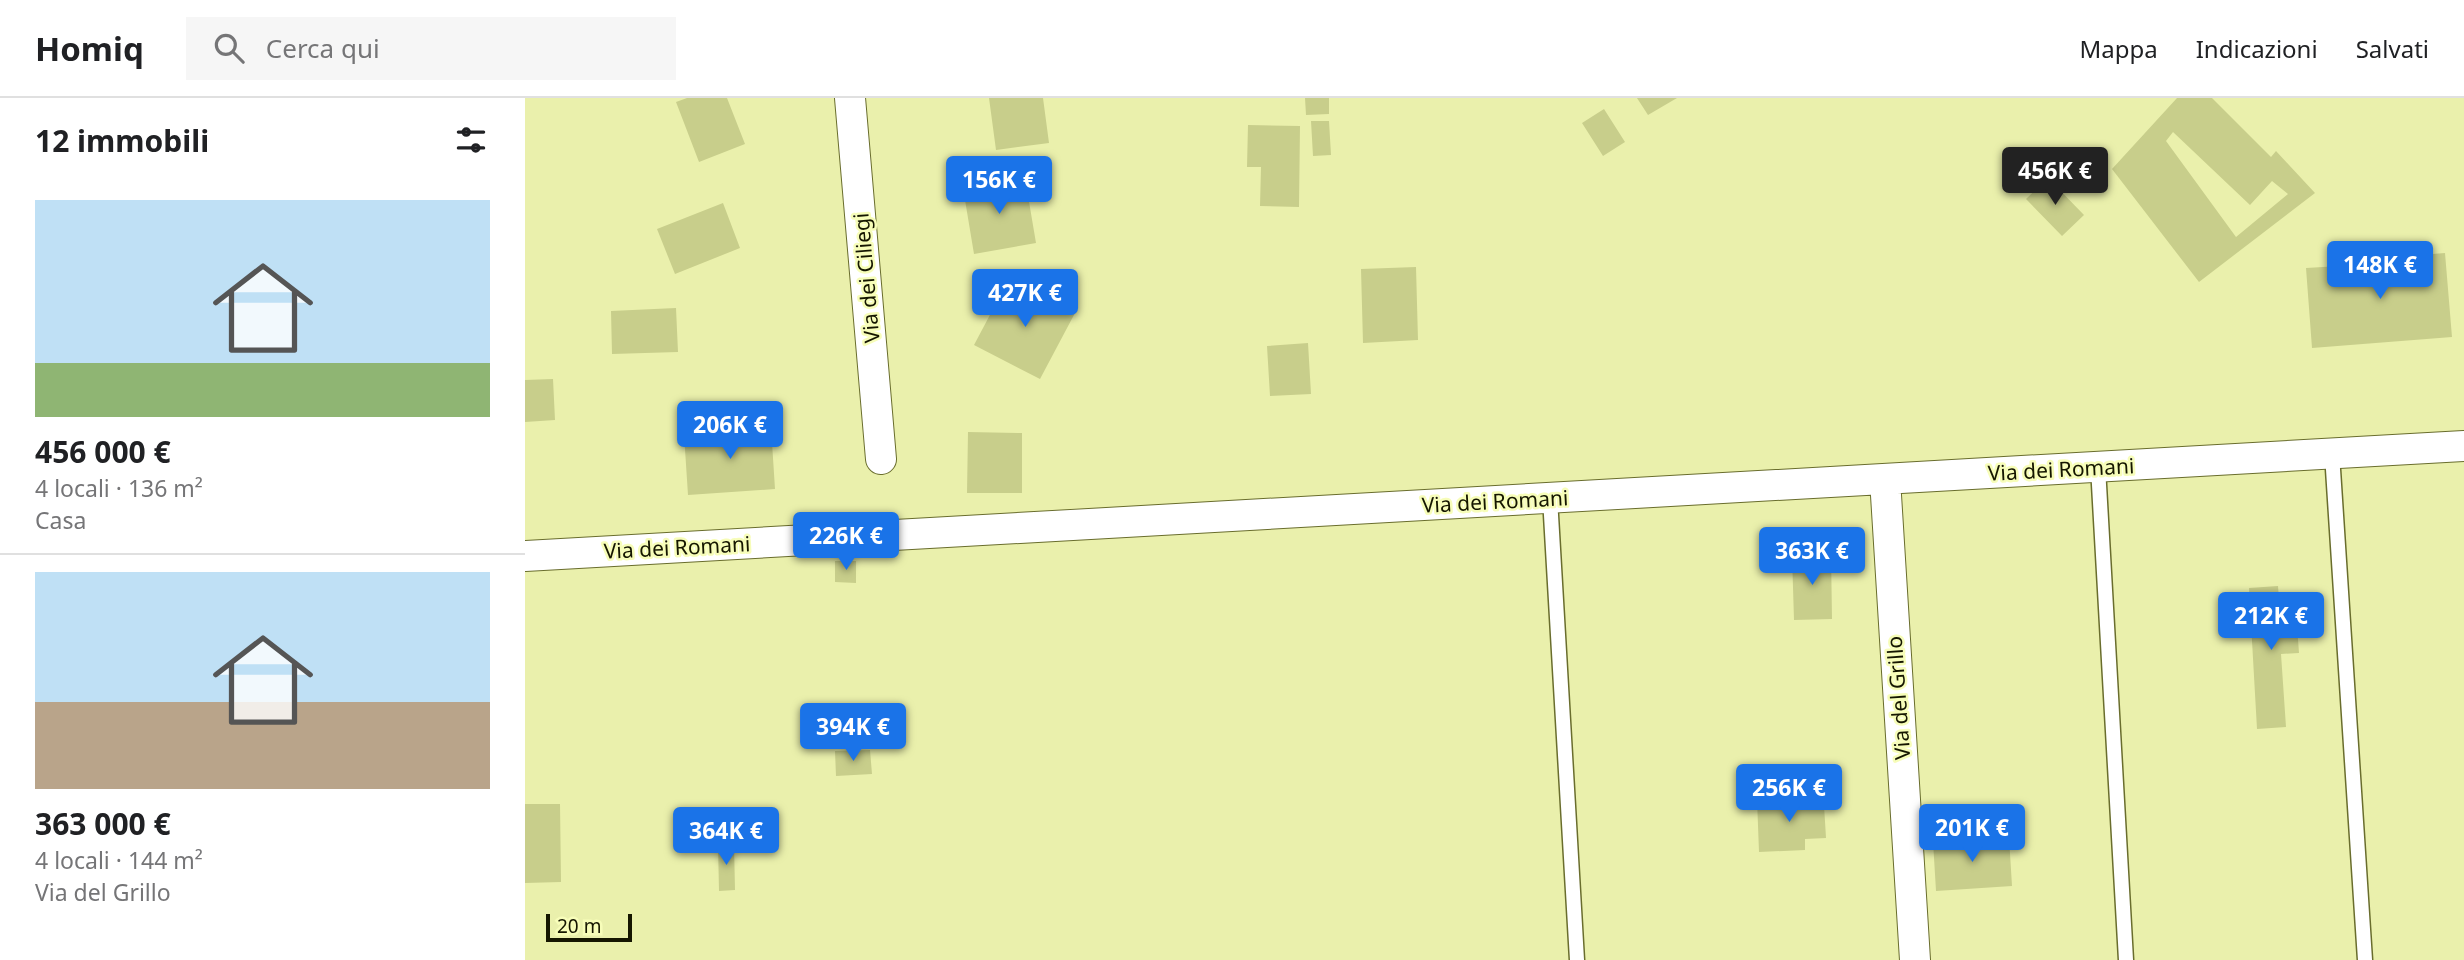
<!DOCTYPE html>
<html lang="it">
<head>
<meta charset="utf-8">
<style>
  body { margin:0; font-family:"Noto Sans",sans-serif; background:#f6f6f6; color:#202124; height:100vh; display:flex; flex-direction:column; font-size:26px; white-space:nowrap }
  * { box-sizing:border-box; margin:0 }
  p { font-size:23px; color:#757577 }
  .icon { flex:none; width:38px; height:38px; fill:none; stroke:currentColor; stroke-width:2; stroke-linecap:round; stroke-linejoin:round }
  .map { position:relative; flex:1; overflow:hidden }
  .drawer { display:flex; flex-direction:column; background:#fff; width:525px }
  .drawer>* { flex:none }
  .scale { position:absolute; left:21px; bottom:18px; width:86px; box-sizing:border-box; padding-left:7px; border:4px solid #151600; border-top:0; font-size:19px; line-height:24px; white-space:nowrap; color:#151600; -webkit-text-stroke:5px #f7fdb9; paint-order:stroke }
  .price { position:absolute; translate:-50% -60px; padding:0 16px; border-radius:7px; background:#1a73e8; color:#fff; font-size:23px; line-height:46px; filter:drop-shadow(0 2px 4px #0008) }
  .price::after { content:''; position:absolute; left:50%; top:42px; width:21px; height:16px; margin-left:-10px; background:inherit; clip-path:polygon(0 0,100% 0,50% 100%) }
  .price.selected { background:#222; color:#fff }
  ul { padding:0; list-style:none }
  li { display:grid; align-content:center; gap:14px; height:371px; padding:0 35px }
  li+li { border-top:2px solid #e0e0e0 }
  li span { display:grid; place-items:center; height:217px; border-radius:0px; color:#555 }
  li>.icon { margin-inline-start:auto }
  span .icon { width:126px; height:126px; fill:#fffc; stroke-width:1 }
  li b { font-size:30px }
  h2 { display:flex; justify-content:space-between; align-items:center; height:84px; padding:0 35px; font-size:30px }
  header { display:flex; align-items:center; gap:42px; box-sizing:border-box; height:98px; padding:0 35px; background:#fff; border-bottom:2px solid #e0e0e0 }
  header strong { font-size:33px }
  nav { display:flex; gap:38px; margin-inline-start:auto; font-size:24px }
  .search { width:490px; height:63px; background:#f6f6f6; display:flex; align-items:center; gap:18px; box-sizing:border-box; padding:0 24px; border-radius:0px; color:#757577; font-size:26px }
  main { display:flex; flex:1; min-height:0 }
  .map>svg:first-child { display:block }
  .building { fill:#c8ce8b; fill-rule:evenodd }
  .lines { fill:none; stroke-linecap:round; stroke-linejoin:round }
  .lane-casing { stroke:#696d2d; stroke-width:17 }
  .street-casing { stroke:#696d2d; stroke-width:32 }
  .lane { stroke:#fff; stroke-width:14 }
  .street { stroke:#fff; stroke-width:30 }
  .labels { text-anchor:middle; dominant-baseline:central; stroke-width:5; stroke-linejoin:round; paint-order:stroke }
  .street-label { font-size:21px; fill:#151600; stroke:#f7fdb9 }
</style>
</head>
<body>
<header>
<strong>Homiq</strong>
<div class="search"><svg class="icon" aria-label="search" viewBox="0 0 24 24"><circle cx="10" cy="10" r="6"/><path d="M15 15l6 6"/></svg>Cerca qui</div>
<nav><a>Mappa</a><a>Indicazioni</a><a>Salvati</a></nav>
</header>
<main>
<section class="drawer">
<h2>12 immobili<svg class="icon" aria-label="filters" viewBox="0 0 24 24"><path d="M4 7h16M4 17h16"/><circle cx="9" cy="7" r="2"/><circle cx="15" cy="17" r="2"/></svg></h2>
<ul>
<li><span style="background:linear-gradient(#bfe0f5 75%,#8fb573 0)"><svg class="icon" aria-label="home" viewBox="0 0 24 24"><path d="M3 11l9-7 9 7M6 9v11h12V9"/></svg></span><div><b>456 000 €</b><p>4 locali · 136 m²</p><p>Casa</p></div></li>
<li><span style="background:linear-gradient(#bfe0f5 60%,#b9a48a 0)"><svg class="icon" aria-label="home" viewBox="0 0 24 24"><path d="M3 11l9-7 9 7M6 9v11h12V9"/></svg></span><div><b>363 000 €</b><p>4 locali · 144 m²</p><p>Via del Grillo</p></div></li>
</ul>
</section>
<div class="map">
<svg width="1939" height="862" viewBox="0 0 1939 862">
  <rect width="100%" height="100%" fill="#eaf0ac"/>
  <path class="building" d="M162 0H202L220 46 174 64 151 4Z
    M464 0H518L524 45 471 52Z
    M780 0H804V16L781 17Z
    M1112 0H1152L1123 17Z
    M1652 0H1687L1746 59 1751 53 1790 95 1674 184 1587 71ZM1648 34 1725 107 1747 83 1763 96 1711 139 1641 43Z
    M1079 11 1100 44 1078 58 1057 25Z
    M786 23H804L806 57 788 58Z
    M723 27 775 28 774 109 735 108 736 69H722Z
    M500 80 511 145 449 156 438 90Z
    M1523 80 1559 117 1537 138 1501 101Z
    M198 105 215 150 150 176 132 131Z
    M1920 155 1927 239 1787 250 1781 170 1832 167 1831 162Z
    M891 169 893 242 838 245 836 171Z
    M484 181 550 215 515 281 449 247Z
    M151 210 153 254 87 256 86 213Z
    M783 245 786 296 745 298 742 248Z
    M28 281 30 322 0 324V282Z
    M246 329 250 391 163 397 159 336Z
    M443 334 497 335V395H442Z
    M1306 455 1307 521 1269 522 1267 457Z
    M310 463H331V485L310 484Z
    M1753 488 1754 501 1770 500 1774 555 1756 556 1761 629 1732 631 1724 490Z
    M345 652 347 676 311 678 310 653Z
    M1280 699 1281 708 1299 707 1301 740 1280 741V752L1234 754 1232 701Z
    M0 706H35L36 784 0 785Z
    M1484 739 1487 788 1411 793 1408 743Z
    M193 746H209L210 792 194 793Z"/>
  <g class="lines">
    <defs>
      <path id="lane" d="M1807 356 1840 862
        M1573 369 1601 862
        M1025 400 1052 862"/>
      <path id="street" d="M325 0 356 361
        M1360 381 1390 862
        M0 458 1939 348"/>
    </defs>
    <use href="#lane" class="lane-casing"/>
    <use href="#street" class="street-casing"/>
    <use href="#lane" class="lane"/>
    <use href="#street" class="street"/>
  </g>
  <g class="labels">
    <g class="street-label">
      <text transform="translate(341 180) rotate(-95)">Via dei Ciliegi</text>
      <text transform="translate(1536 371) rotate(-3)">Via dei Romani</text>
      <text transform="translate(970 403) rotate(-3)">Via dei Romani</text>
      <text transform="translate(152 449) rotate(-3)">Via dei Romani</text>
      <text transform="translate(1373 600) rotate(-94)">Via del Grillo</text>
    </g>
  </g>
</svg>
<div class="scale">20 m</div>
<b class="price selected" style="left:1530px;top:109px">456K €</b>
<b class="price" style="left:474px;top:118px">156K €</b>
<b class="price" style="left:1855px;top:203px">148K €</b>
<b class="price" style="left:500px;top:231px">427K €</b>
<b class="price" style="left:205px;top:363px">206K €</b>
<b class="price" style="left:321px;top:474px">226K €</b>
<b class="price" style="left:1287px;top:489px">363K €</b>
<b class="price" style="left:1746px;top:554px">212K €</b>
<b class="price" style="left:328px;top:665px">394K €</b>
<b class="price" style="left:1264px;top:726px">256K €</b>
<b class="price" style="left:1447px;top:766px">201K €</b>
<b class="price" style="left:201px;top:769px">364K €</b>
</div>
</main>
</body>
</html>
